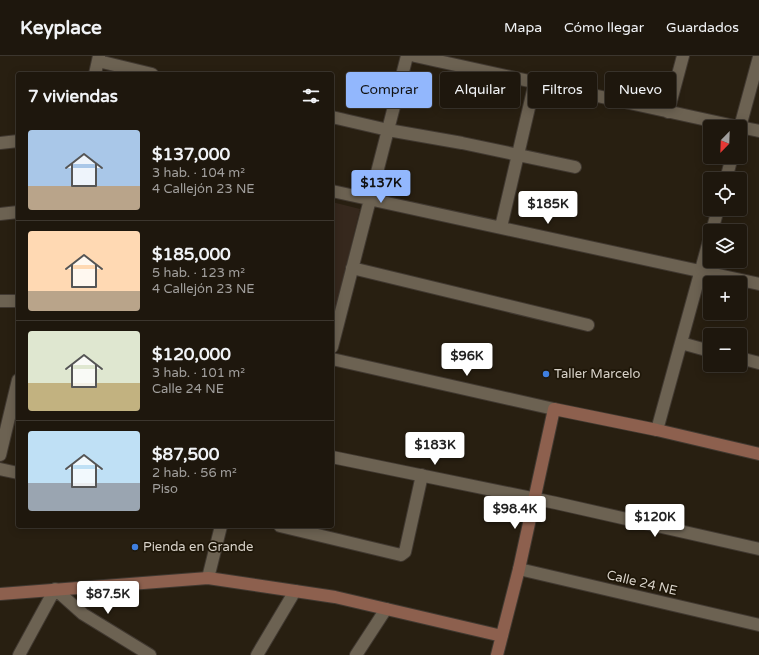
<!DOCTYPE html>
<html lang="es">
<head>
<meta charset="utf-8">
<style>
  body { margin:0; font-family:"Varela Round",sans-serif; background:#262016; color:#f1f3f6; height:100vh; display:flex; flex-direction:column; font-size:15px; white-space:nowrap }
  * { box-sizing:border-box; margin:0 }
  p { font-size:13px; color:#a19f9d }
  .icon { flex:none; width:22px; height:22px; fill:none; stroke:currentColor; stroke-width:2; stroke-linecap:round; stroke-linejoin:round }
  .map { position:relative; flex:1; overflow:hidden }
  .panel { position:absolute; left:16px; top:16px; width:318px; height:456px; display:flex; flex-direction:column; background:#1e170d; border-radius:4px; box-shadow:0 2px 10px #0003,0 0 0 1px #3c362e }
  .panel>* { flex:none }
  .top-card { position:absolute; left:346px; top:16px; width:353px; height:36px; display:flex; gap:8px }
  .needle { width:26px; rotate:203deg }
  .tools { position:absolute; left:703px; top:64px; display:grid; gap:8px }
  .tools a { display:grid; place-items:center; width:44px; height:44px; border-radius:4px; background:#1e170d; box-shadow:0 2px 10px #0003,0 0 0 1px #3c362e; font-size:20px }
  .price { position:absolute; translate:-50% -34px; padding:0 9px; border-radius:4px; background:#fff; color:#222; font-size:13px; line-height:26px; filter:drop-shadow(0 1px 2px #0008) }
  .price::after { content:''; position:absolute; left:50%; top:24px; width:12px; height:9px; margin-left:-6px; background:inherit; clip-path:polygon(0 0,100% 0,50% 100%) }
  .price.current { background:#92b7fd; color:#111 }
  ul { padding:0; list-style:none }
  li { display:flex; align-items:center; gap:12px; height:100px; padding:0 12px }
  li+li { border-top:1px solid #3c362e }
  li span { display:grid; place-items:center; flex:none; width:112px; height:80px; border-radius:4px; color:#555 }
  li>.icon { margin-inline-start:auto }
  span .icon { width:48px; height:48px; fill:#fffc; stroke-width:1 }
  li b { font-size:17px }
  h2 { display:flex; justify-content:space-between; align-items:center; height:48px; padding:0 12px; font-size:17px }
  .chip { padding:0 14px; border-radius:4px; background:#1e170d; box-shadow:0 2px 10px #0003,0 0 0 1px #3c362e; font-size:14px; line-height:36px }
  .chip.current { background:#92b7fd; color:#111 }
  header { display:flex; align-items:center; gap:24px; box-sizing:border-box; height:56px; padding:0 20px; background:#1e170d; border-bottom:1px solid #3c362e }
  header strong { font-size:19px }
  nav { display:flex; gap:22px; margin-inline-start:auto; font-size:14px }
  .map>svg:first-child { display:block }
  .industrial { fill:#36281d }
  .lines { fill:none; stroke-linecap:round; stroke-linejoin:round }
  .street-casing { stroke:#413931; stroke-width:14 }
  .secondary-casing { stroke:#413931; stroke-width:14 }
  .street { stroke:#6c6252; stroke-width:12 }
  .secondary { stroke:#8d604e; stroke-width:12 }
  .shop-dot { fill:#3f7fe0; stroke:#1e1608; stroke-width:1.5 }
  .labels { text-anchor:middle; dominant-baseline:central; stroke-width:3.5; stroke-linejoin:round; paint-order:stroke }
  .poi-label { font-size:13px; fill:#d8d2c9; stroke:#1e1608; text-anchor:start }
  .street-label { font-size:13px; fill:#d8d2c9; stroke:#1e1608 }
</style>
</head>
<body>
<header>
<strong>Keyplace</strong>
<nav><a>Mapa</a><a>Cómo llegar</a><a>Guardados</a></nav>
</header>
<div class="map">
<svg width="759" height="599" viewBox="0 0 759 599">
  <rect width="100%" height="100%" fill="#281f11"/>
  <path class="industrial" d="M332 146 360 153 332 269Z"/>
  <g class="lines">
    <defs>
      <path id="street" d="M415 0 739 71
        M98 5 152 18
        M95 18 99 0
        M668 56 683 0
        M332 61 388 74 462 87 575 111
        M740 71 759 1
        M740 71 759 75
        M0 87 18 85
        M726 123 732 101
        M332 135 759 228
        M0 158 18 156
        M501 171 535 26
        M712 175 718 153
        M352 212 588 269
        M0 245H18
        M681 287 710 295
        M332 291 407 0
        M740 302 759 307
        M332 303 554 353
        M657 374 710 181
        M0 399 18 324
        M332 401 556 447 759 493
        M0 413 18 417
        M280 470 401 499 405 496 422 419
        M519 513 759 569
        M208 522 221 470
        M19 599 55 533 83 558 150 599
        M257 599 295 535
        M356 599 386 553"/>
      <path id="secondary" d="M0 538 208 522 335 541 502 580
        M497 599 519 513 554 353 657 374 759 398"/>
    </defs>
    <use href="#street" class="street-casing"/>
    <use href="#secondary" class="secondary-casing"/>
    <use href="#street" class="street"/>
    <use href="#secondary" class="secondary"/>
  </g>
  <g class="shop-dot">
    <circle cx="546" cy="318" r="4"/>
    <circle cx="135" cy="491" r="4"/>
  </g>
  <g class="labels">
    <g class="poi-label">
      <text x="554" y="318">Taller Marcelo</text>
      <text x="143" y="491">Pienda en Grande</text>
    </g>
    <g class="street-label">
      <text transform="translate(642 527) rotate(13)">Calle 24 NE</text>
    </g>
  </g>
</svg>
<div class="tools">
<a><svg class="needle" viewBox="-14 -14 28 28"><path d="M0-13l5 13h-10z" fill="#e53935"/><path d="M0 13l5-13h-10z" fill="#a19f9d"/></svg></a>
<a><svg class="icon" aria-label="locate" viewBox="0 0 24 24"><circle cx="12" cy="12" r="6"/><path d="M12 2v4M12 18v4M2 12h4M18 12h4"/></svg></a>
<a><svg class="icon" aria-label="layers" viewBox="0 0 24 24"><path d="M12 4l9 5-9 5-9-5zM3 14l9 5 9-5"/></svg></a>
<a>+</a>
<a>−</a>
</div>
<b class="price current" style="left:381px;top:148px">$137K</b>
<b class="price" style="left:548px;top:169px">$185K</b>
<b class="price" style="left:467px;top:321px">$96K</b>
<b class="price" style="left:435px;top:410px">$183K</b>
<b class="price" style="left:515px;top:474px">$98.4K</b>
<b class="price" style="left:655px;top:482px">$120K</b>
<b class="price" style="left:108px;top:559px">$87.5K</b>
<div class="top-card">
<a class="chip current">Comprar</a>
<a class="chip">Alquilar</a>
<a class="chip">Filtros</a>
<a class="chip">Nuevo</a>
</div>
<section class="panel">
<h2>7 viviendas<svg class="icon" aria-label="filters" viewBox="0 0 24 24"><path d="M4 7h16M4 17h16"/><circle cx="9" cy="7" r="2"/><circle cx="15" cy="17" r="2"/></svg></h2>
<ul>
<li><span style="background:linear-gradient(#a9c7e8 70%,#b9a48a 0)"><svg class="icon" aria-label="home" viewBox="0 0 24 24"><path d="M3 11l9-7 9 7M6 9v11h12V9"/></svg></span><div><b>$137,000</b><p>3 hab. · 104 m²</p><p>4 Callejón 23 NE</p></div></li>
<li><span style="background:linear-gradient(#ffd9b3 75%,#b9a48a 0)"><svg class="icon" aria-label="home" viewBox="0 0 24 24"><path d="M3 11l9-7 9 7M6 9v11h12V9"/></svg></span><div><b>$185,000</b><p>5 hab. · 123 m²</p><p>4 Callejón 23 NE</p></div></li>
<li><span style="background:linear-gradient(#dfe7d0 65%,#c2b280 0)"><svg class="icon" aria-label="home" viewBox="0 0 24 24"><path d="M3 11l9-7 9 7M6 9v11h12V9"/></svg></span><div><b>$120,000</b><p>3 hab. · 101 m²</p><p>Calle 24 NE</p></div></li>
<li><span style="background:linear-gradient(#bfe0f5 65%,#9aa5b1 0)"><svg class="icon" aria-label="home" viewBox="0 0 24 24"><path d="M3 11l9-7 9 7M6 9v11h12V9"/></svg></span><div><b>$87,500</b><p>2 hab. · 56 m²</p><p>Piso</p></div></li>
</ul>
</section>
</div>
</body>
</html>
